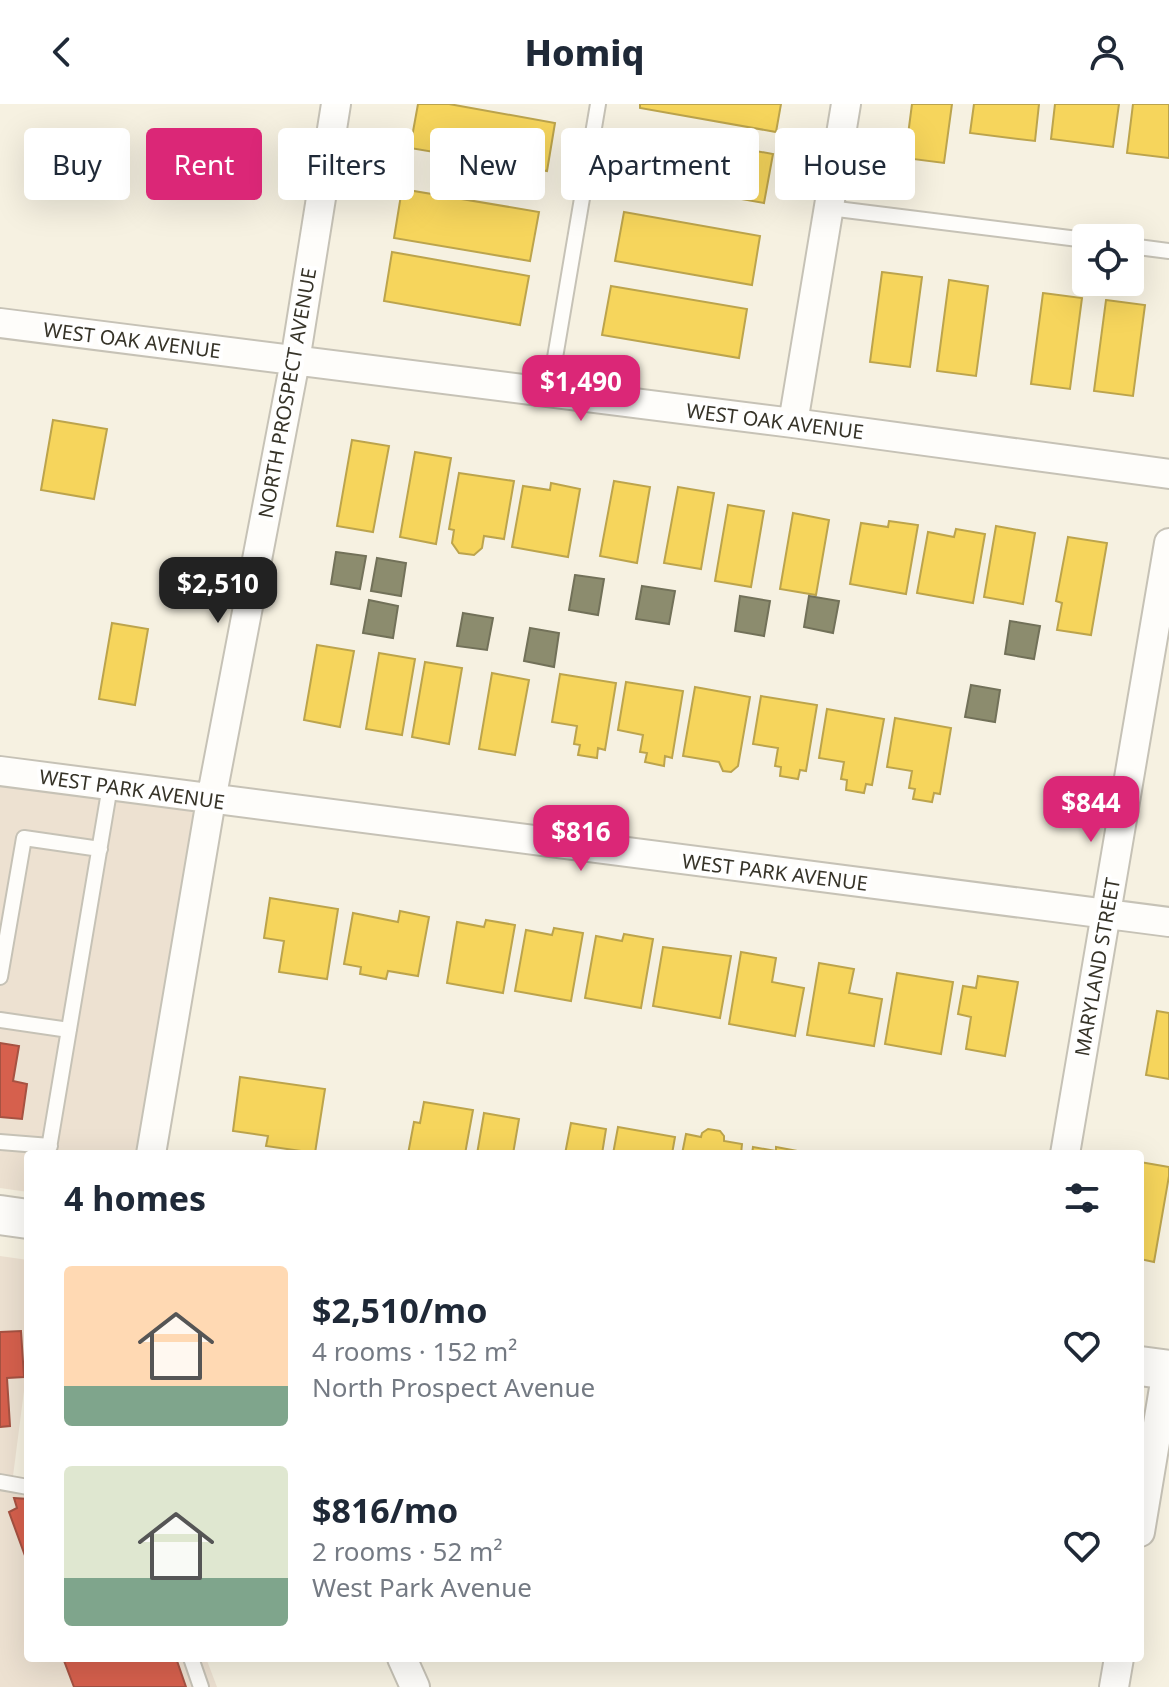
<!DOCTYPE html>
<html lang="en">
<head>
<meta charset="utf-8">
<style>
  body { margin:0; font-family:"Noto Sans",sans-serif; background:#f6f6f7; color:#1f2937; height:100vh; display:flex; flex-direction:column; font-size:30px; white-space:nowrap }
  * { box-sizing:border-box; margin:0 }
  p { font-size:26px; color:#747a83 }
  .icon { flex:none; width:44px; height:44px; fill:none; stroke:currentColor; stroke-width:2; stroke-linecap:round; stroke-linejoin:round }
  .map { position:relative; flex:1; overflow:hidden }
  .side { position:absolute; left:24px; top:1046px; width:1120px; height:512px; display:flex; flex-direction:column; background:#fff; border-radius:8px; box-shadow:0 8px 32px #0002 }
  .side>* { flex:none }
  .banner { position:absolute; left:24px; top:24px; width:1122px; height:72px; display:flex; gap:16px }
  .buttons { position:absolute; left:1072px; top:120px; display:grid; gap:16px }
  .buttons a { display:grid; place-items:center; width:72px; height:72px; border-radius:8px; background:#fff; box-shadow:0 8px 32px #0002; font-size:40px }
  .price { position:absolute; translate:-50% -68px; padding:0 18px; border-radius:16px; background:#db2777; color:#fff; font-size:26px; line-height:52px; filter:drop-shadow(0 2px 4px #0008) }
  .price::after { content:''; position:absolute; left:50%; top:48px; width:24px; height:18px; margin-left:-12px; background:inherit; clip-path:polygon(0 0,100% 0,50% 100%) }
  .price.current { background:#222; color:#fff }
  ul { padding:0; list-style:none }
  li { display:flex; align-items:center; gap:24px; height:200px; padding:0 40px }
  li span { display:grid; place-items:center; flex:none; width:224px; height:160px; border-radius:8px; color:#555 }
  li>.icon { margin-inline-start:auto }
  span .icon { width:96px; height:96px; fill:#fffc; stroke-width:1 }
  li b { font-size:34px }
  h2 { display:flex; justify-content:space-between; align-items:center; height:96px; padding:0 40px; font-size:34px }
  .tag { padding:0 28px; border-radius:8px; background:#fff; box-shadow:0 8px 32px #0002; font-size:28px; line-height:72px }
  .tag.current { background:#db2777; color:#fff }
  header { display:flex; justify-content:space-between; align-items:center; height:104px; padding:0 40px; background:#fff; font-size:36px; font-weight:800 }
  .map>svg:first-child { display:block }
  .commercial { fill:#ede1d1 }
  .homes { fill:#f6d55c; stroke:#bca44c; stroke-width:2 }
  .shops { fill:#d6604d; stroke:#a65242; stroke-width:2 }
  .industry { fill:#8c8c6e; stroke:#727159; stroke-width:2 }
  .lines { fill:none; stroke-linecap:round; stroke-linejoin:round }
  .lane-casing { stroke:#c6c2b6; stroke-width:18 }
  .street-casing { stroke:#c6c2b6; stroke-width:32 }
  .secondary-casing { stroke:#c6c2b6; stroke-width:42 }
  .lane { stroke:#fefdfa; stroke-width:14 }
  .street { stroke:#fefdfa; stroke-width:28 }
  .secondary { stroke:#fefdfa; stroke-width:38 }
  .labels { text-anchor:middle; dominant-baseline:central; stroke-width:8; stroke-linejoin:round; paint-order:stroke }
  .street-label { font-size:20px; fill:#363328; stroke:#fff }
</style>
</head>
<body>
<header><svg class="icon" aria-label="back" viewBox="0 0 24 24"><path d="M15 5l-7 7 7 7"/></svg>Homiq<svg class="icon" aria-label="person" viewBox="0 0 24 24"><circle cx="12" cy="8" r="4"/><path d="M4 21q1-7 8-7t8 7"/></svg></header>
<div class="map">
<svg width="1169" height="1583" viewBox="0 0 1169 1583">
  <rect width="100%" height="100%" fill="#f6f1e1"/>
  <path class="commercial" d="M0 673 218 702 159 1050H28V1088L0 1084Z
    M0 1152 28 1156V1256L13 1372 28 1375V1554H206L217 1583H0Z"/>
  <path class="homes" d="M418 0H449L555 19 547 67 410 44Z
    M640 0H781L776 28 640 4Z
    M912 0H952L944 59 905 54Z
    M974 0H1039L1035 37 970 29Z
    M1055 0H1119L1113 43 1051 35Z
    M1133 0H1169V54L1127 49Z
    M636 26 773 50 764 99 628 75Z
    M402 85 539 108 530 157 394 134Z
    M624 108 760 132 752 181 615 157Z
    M392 148 529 172 520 221 384 197Z
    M882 168 922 173 910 263 870 258Z
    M949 176 988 182 976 272 937 267Z
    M611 182 747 205 739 254 602 231Z
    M1043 189 1082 194 1070 285 1031 280Z
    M1106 196 1145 201 1133 292 1094 287Z
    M53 316 107 325 94 395 41 386Z
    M352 336 389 342 373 428 337 422Z
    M415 348 451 354 436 440 400 433Z
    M459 369 514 377 504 435 484 432 482 444 474 451 459 449 452 439 454 426 449 425Z
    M614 377 650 383 637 459 600 452Z
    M551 379 580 385 568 453 512 443 523 382 550 386Z
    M678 383 714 389 701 465 664 459Z
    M728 401 764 407 751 483 715 477Z
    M793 409 829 416 816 491 780 485Z
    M889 417 918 421 906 490 850 480 861 419 888 423Z
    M996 422 1035 429 1023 500 984 493Z
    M956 425 985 430 973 499 917 489 928 428 954 433Z
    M1068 433 1107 439 1091 531 1057 526 1062 499 1056 497Z
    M112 519 148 525 135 601 99 595Z
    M317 541 354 547 340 623 304 616Z
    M379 549 415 555 402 631 366 625Z
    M425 558 462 564 449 640 412 633Z
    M492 569 529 576 515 651 479 645Z
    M560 570 616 579 605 646 598 644 597 654 578 651 580 641 574 640 577 622 552 618Z
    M626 578 683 587 672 654 665 652 664 662 645 658 647 649 640 648 643 631 618 626Z
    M695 583 750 593 738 662 731 668 723 667 719 658 683 652Z
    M761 592 817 601 806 667 800 666 798 675 780 672 781 663 775 662 778 644 753 640Z
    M827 605 884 615 872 681 866 680 864 689 846 686 847 676 841 675 844 658 819 654Z
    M895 614 951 624 940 690 934 689 932 698 913 695 915 685 909 684 912 667 887 663Z
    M270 794 338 805 327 875 279 868 284 837 264 834Z
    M400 807 429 813 418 872 388 867 386 875 360 870 361 863 344 860 353 809 398 818Z
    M486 816 515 821 503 889 447 879 457 818 484 823Z
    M554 824 583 829 571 897 515 887 526 826 552 831Z
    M624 830 653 835 641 904 585 894 596 832 622 837Z
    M663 843 731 852 720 914 653 902Z
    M741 848 776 854 772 878 804 884 795 932 729 920Z
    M819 859 854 865 849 889 882 895 874 942 807 931Z
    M897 869 953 878 941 950 885 940Z
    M978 872 1018 878 1005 952 966 945 971 913 958 910 963 882 976 884Z
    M1157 907 1169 909V975L1146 971Z
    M240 973 325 985 315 1049 266 1042 268 1032 233 1027Z
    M424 998 473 1006 465 1050H408L414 1018 420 1019Z
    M484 1009 519 1015 513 1050H477Z
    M571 1019 606 1025 602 1050H565Z
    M618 1023 675 1033 672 1050H613Z
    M708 1025 720 1027 724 1032V1037L742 1040 741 1050H682L686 1030 701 1033 702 1029Z
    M753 1043 776 1047V1043L808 1049 752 1050Z
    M1140 1058 1169 1063V1072L1154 1158 1140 1155Z"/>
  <path class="shops" d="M0 939 19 942 13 977 27 980 22 1015 0 1013Z
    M21 1227 24 1273 7 1274 10 1322 0 1323V1228Z
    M14 1394 28 1395V1460L9 1408 17 1404Z
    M63 1554H176L186 1583H74Z"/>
  <path class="industry" d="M336 448 366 452 360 485 331 480Z
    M377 454 406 459 401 492 371 487Z
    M575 471 604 475 598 511 569 506Z
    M642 482 675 487 669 520 636 515Z
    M740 492 770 497 764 532 735 527Z
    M809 492 839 497 833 529 804 523Z
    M369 496 398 502 393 534 363 529Z
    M463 509 493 514 487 546 457 542Z
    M1010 517 1040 522 1034 555 1005 550Z
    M530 524 559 529 554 563 524 557Z
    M971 581 1000 586 995 618 965 613Z"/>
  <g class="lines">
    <defs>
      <path id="lane" d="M829 104 1086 136
        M1130 142 1169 147
        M549 289 598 0
        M0 873 24 734 100 745
        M0 916 69 926
        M0 1038 50 1042
        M48 1050 110 682
        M0 1378 28 1383
        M191 1554 201 1583"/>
      <path id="street" d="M0 219 793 319 1169 370
        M793 319 846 0
        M0 667 1169 818
        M151 1050 211 696 295 257 336 0
        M1065 1050 1169 439
        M1140 1428 1167 1266
        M402 1554 415 1583
        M1114 1583 1119 1554"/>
      <path id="secondary" d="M0 1111 28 1115
        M1140 1262 1169 1266"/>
    </defs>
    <use href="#lane" class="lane-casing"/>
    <use href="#street" class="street-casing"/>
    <use href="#secondary" class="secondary-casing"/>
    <use href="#lane" class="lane"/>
    <use href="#street" class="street"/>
    <use href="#secondary" class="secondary"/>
  </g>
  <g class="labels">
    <g class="street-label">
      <text transform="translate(132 236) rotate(7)">WEST OAK AVENUE</text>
      <text transform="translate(287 289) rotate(-80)">NORTH PROSPECT AVENUE</text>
      <text transform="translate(775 317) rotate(7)">WEST OAK AVENUE</text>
      <text transform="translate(132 685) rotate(8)">WEST PARK AVENUE</text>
      <text transform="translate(775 768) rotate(7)">WEST PARK AVENUE</text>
      <text transform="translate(1097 863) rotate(-80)">MARYLAND STREET</text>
    </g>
  </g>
</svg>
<div class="buttons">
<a><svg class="icon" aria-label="locate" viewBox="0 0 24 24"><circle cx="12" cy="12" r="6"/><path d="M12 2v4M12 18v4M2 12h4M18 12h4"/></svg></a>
</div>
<b class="price" style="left:581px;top:319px">$1,490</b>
<b class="price current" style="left:218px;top:521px">$2,510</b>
<b class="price" style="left:1091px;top:740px">$844</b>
<b class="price" style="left:581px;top:769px">$816</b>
<div class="banner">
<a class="tag">Buy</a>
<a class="tag current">Rent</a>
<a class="tag">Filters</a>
<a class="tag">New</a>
<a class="tag">Apartment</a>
<a class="tag">House</a>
</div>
<section class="side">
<h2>4 homes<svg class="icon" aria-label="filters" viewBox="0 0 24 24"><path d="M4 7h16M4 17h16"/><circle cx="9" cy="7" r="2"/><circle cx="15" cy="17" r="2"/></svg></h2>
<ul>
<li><span style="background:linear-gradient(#ffd9b3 75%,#7fa58c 0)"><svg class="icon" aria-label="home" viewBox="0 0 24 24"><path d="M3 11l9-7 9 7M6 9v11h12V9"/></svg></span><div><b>$2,510/mo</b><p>4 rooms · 152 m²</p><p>North Prospect Avenue</p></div><svg class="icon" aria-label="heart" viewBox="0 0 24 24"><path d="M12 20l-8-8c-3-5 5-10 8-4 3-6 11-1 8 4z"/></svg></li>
<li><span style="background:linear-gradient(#dfe7d0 70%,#7fa58c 0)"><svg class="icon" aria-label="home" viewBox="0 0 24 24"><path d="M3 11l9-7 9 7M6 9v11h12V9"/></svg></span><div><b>$816/mo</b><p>2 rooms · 52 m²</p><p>West Park Avenue</p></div><svg class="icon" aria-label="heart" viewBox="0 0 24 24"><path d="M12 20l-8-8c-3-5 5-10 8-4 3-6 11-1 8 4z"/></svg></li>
</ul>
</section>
</div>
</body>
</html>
